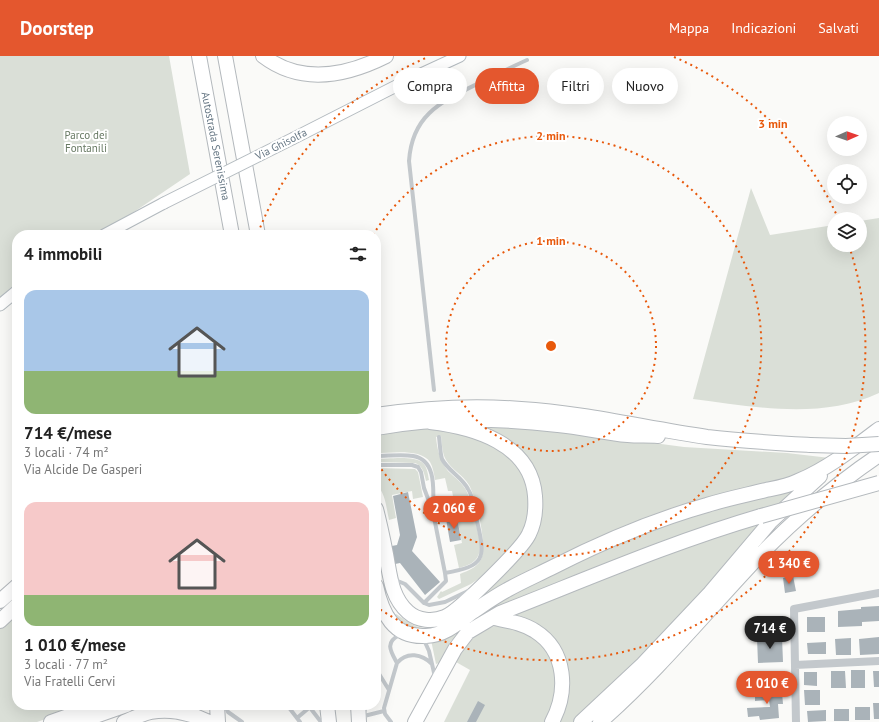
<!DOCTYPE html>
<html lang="it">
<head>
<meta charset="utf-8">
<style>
  body { margin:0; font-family:"PT Sans",sans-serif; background:#f2f2f2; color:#222; height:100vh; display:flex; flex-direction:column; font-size:15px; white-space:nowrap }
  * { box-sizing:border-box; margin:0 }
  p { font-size:13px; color:#767676 }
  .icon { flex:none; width:22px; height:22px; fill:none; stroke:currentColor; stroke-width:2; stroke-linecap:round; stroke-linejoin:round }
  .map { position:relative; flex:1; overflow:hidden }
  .details { position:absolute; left:12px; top:174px; width:369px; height:480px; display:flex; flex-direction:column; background:#fff; border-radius:16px; box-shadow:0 4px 16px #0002 }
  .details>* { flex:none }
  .top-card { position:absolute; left:393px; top:12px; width:380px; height:36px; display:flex; gap:8px }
  .needle { width:26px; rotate:88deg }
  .fabs { position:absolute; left:827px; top:60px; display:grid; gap:8px }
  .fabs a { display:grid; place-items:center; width:40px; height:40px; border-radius:50%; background:#fff; box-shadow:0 4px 16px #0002; font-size:20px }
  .price { position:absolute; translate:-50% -34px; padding:0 9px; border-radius:14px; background:#e4572e; color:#fff; font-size:13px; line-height:26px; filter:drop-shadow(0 1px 2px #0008) }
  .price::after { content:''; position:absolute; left:50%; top:24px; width:12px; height:9px; margin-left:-6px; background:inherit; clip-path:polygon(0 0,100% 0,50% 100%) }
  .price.active { background:#222; color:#fff }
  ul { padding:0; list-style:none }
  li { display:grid; align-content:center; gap:8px; height:212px; padding:0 12px }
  li span { display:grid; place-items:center; height:124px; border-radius:12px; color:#555 }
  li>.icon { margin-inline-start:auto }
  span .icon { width:72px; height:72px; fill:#fffc; stroke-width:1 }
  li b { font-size:17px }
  h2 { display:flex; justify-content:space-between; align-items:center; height:48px; padding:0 12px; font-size:17px }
  .tag { padding:0 14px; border-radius:18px; background:#fff; box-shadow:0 4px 16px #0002; font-size:14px; line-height:36px }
  .tag.active { background:#e4572e; color:#fff }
  header { display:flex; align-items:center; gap:24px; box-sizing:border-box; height:56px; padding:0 20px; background:#e4572e; color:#fff }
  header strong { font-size:19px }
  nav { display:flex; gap:22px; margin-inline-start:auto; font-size:14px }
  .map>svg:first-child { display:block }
  .green { fill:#dadfd7 }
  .building { fill:#aab3b9 }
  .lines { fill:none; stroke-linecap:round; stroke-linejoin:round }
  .secondary-casing { stroke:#b3babf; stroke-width:13 }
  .highway-casing { stroke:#b4b9bd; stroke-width:16 }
  .lane { stroke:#c3c8cc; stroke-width:4 }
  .street { stroke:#c3c8cc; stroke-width:8 }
  .secondary { stroke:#fff; stroke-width:11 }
  .highway { stroke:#fff; stroke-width:14 }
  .secondary-bridge-casing { stroke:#b3babf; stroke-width:13; stroke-linecap:butt }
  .highway-bridge-casing { stroke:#b4b9bd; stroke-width:16; stroke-linecap:butt }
  .secondary-bridge { stroke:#fff; stroke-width:11 }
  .highway-bridge { stroke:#fff; stroke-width:14 }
  .ring { fill:none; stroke:#e8590c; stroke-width:2; stroke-dasharray:2 4 }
  .labels { text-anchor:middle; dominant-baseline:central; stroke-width:4; stroke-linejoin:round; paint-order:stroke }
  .park-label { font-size:11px; fill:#687a64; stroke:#fff }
  .street-label { font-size:11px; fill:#657683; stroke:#fff }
  .centre { fill:#e8590c; stroke:#fff; stroke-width:2 }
  .ring-label { font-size:12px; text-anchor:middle; font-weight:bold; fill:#e8590c; stroke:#fff; stroke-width:4; stroke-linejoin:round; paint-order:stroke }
</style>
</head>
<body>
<header>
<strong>Doorstep</strong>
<nav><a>Mappa</a><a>Indicazioni</a><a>Salvati</a></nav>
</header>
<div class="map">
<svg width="879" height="666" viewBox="0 0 879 666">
  <rect width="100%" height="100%" fill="#fafaf8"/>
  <path class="green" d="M0 0H169L190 118 100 179H17V235L0 252Z
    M751 132 770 179 834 169V189H860V165L879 162V337C821 364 754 351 693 343Z
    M480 369 578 377 684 391 787 397 830 402 798 421 669 456 445 571C423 574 411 580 395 559L396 558C416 571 421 577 446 568L518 499 539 430Z
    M439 372 489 386 514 403 528 428 531 455 523 479 484 519 471 528 439 543 437 541 441 535 442 536 461 527 460 518C467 515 476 512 480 505 489 494 476 441 469 429 463 419 452 414 446 404 442 397 442 388 441 380L436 381C437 393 440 405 448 415 455 422 463 427 467 436 474 451 476 470 480 486 481 503 474 508 459 512L454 489 462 487 452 435H448L445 422 435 424C434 418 433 411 430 406 421 392 391 397 376 397V377L388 375Z
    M376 403C387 403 415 399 423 407 427 411 428 418 429 424L426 425C424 417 423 410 415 407L376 406Z
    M376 412 415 413 418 416 423 441 413 443 412 435 392 439 396 462 389 464C386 451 386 438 376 428Z
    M789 435 791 440 777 450 460 575 450 586 439 607 436 608 431 584 483 553 597 496 693 458Z
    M764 465 671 573 575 666H558L567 614 516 561V557L677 492Z
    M17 554V649H86L37 666H0V570Z
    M495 570H504L525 574 548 594 559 626 548 666H444L470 614 456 606 455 604C467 587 474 577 495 570Z"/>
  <path class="building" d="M408 436 417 481 412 495 440 526 425 539 400 507 376 512V493L397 489 400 479 393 440Z
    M452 440 455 457 446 458 443 442Z
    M457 461 461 484 450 486 446 463Z
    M793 520 796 535 785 537 783 522Z
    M879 550V565L862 566V570L838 571V555L861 553V551Z
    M807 561H825V576H807Z
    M782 581 783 606 758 607 757 582Z
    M879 581V598L860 599 859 583Z
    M851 582V599H836L835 583Z
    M826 586V598H808L807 587Z
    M851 614H865V632H851Z
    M831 615H845L846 632H831Z
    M873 615H879V631H874Z
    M804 616H817V630L804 629Z
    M769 632V637L782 636 783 648H778L779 662 760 664 759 660 748 661 747 652 770 651 769 644 755 645V633Z
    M804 634H820V649H805Z
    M478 645 485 649 476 666H467Z
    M873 647H879V663H874Z
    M855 651H870V664H855Z
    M834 653H849V665H834Z
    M826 654V665L808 666 807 655Z"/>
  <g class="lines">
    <defs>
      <path id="secondary" d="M294 82 406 25 460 0
        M104 179 164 147
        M0 249 17 235"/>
      <path id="highway" d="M199 0 232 179
        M225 0 258 179
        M263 0C301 29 346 20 386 0
        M376 359C424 352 473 349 521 353 584 357 645 372 707 381 741 385 776 387 810 389
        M376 372C436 361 498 362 558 369 582 371 604 377 628 379 638 380 648 379 658 380
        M376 453C380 468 383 483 386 498 390 519 391 541 408 556 418 565 433 566 445 561 459 555 523 492 529 478 535 466 536 453 535 440 531 387 473 371 430 366
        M376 530C382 557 393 582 426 580 445 579 457 568 471 557 483 549 494 541 507 534 521 526 537 519 553 511 602 486 654 464 707 449 726 443 746 439 766 434 776 432 788 430 798 425 827 413 854 392 879 373
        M0 545 17 530
        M494 562C508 565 523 567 535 575 567 595 568 636 552 666
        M0 565 17 549
        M217 649 218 666
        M327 649 329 666
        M358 649 359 666
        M51 666 88 653
        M78 666 127 649
        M124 666C132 663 141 658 151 656 170 652 192 658 209 666
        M415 666 455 593 468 576 500 557C587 523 672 486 761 460
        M581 666 643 608 710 537 771 465 820 420
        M600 666C658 615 707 555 760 499 796 462 836 428 879 399"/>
    </defs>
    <use href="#secondary" class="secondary-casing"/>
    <use href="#highway" class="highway-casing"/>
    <path class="lane" d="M434 334 409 105C412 60 439 47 475 29 492 21 509 12 527 4
      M376 400C388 400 402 398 413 400 438 404 433 437 433 456L424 432 421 416 418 411 412 409H376
      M433 456 445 517C485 510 486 503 477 465 475 455 474 442 468 433 462 421 448 415 442 403 440 396 440 388 439 381
      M393 523 405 528 424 547 429 549 445 546 468 535
      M424 547 446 525 445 517
      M424 584 429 595 435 621
      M376 597 378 555
      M397 607C407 595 422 598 432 608
      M376 613 389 634
      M225 649 228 656 242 666
      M287 649 300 666
      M308 649 321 666
      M364 657 366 649
      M297 662 310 651
      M363 662 364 660 384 655
      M391 666 385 658 384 652 397 607C391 596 384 586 400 579"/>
    <path class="street" d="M795 609 879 605
      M796 666 794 553 879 537"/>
    <use href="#secondary" class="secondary"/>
    <use href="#highway" class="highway"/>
    <defs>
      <path id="secondary-bridge" d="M164 147 294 82"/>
      <path id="highway-bridge" d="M810 389 846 390 879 388
        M761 460 879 427"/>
    </defs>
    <use href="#secondary-bridge" class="secondary-bridge-casing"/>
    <use href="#highway-bridge" class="highway-bridge-casing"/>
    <use href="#secondary-bridge" class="secondary-bridge"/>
    <use href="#highway-bridge" class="highway-bridge"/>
  </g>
  <g class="ring">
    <circle cx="551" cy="290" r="105"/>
    <path d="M373 179A210 210 0 1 1 377 407"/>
    <path d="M258 177A314 314 0 0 1 428 1M674 1A314 314 0 0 1 838 162M849 190A314 314 0 0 1 378 552"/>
  </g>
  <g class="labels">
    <g class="park-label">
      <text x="86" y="79">Parco dei<tspan x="86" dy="13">Fontanili</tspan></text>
    </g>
    <g class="street-label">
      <text transform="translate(281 88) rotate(-27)">Via Ghisolfa</text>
      <text transform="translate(216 90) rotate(79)">Autostrada Serenissima</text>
    </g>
  </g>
  <circle cx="551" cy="290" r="6" class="centre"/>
  <g class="ring-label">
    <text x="773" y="72">3 min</text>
    <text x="551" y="84">2 min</text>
    <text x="551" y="189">1 min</text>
  </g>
</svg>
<div class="fabs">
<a><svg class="needle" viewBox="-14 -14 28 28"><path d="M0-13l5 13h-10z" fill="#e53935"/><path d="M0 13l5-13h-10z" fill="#767676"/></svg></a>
<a><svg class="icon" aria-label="locate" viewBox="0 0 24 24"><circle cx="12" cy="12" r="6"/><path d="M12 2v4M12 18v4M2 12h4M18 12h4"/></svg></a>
<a><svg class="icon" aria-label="layers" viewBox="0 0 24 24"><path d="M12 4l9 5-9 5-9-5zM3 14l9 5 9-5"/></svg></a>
</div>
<b class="price" style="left:454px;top:474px">2 060 €</b>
<b class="price" style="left:789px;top:529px">1 340 €</b>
<b class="price active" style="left:770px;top:594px">714 €</b>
<b class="price" style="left:767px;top:649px">1 010 €</b>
<div class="top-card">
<a class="tag">Compra</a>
<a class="tag active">Affitta</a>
<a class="tag">Filtri</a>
<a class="tag">Nuovo</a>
</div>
<section class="details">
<h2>4 immobili<svg class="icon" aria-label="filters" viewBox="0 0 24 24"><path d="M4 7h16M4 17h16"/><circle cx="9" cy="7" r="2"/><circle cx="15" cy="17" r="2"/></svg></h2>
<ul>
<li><span style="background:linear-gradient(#a9c7e8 65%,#8fb573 0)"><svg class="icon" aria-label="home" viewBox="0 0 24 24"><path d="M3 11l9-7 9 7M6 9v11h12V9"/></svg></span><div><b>714 €/mese</b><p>3 locali · 74 m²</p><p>Via Alcide De Gasperi</p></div></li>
<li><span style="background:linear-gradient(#f6c9c9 75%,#8fb573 0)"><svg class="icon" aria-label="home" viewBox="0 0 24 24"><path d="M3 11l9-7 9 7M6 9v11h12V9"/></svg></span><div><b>1 010 €/mese</b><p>3 locali · 77 m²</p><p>Via Fratelli Cervi</p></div></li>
</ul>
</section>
</div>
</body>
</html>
